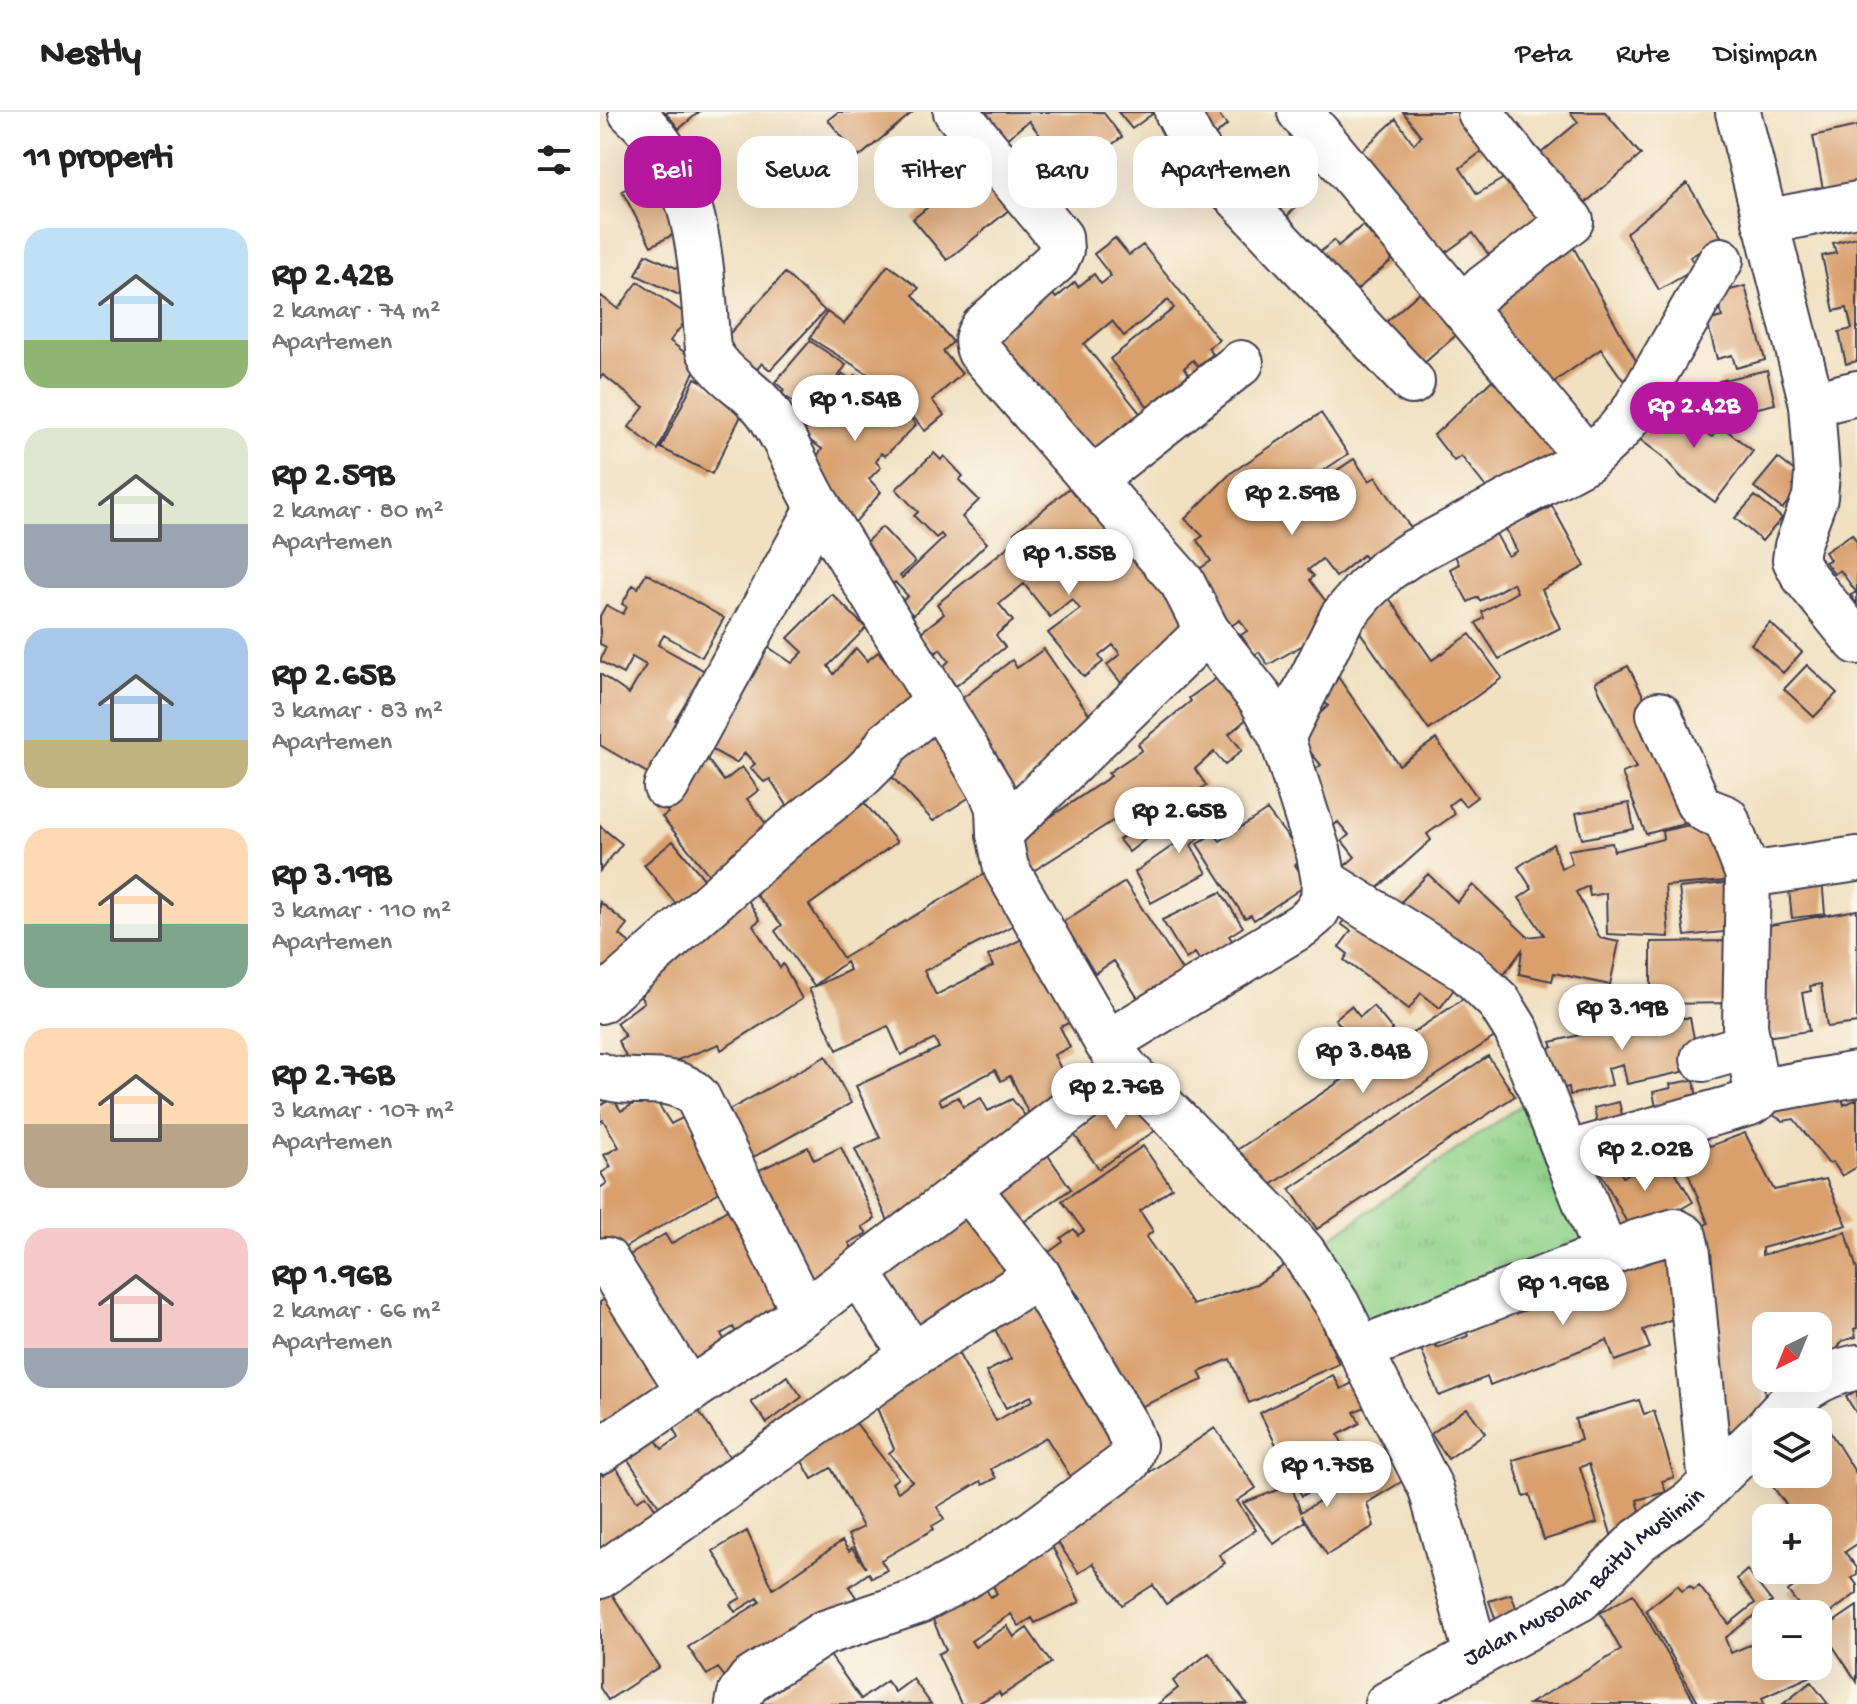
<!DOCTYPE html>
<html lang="id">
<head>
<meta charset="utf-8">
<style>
  body { margin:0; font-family:"Gochi Hand",sans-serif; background:#f6f6f6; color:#222; height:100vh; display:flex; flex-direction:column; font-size:30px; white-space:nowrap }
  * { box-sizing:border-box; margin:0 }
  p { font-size:26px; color:#767676 }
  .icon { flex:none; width:44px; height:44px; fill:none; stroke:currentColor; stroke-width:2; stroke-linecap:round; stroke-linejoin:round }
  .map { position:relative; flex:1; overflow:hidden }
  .drawer { display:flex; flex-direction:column; background:#fff; width:600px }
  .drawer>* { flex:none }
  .hud { position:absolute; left:24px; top:24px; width:760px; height:72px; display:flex; gap:16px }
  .needle { width:52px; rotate:223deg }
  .tools { position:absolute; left:1152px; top:1200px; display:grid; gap:16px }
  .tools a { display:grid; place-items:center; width:80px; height:80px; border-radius:16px; background:#fff; box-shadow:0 8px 32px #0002; font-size:40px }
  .price { position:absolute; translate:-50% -68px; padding:0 18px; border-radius:28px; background:#fff; color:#222; font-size:26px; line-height:52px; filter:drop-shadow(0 2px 4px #0008) }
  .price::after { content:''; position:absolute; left:50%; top:48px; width:24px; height:18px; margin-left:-12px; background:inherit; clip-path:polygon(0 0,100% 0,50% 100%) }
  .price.active { background:#b5179e; color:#fff }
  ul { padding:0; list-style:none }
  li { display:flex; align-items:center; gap:24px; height:200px; padding:0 24px }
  li span { display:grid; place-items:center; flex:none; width:224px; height:160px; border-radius:24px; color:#555 }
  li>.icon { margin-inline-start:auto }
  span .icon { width:96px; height:96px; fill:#fffc; stroke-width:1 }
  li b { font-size:34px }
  h2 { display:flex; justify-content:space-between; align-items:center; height:96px; padding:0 24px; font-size:34px }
  .tag { padding:0 28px; border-radius:24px; background:#fff; box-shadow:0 8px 32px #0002; font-size:28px; line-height:72px }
  .tag.active { background:#b5179e; color:#fff }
  header { display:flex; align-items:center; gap:48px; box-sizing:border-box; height:112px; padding:0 40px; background:#fff; border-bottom:2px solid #e0e0e0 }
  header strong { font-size:38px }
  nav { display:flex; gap:44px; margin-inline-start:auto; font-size:28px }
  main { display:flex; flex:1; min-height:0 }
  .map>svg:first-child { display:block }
  .grass { fill:url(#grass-tufts); stroke:#5a7a62; stroke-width:2 }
  .building { fill:#d9a06e }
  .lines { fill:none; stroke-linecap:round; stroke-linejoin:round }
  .minor-casing { stroke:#413e4f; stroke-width:48 }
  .minor { stroke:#fff; stroke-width:44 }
  .labels { text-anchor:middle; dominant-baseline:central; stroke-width:8; stroke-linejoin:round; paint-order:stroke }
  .street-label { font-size:24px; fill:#22223b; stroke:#fbf7ec }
</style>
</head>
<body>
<header>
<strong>Nestly</strong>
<nav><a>Peta</a><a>Rute</a><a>Disimpan</a></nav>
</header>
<main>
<section class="drawer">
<h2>11 properti<svg class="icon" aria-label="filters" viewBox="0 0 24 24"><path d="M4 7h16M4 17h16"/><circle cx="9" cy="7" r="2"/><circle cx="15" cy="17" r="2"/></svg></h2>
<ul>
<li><span style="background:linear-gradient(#bfe0f5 70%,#8fb573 0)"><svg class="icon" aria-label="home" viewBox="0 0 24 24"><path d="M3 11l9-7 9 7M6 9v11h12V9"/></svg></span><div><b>Rp 2.42B</b><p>2 kamar · 74 m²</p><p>Apartemen</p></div></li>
<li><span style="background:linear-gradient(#dfe7d0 60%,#9aa5b1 0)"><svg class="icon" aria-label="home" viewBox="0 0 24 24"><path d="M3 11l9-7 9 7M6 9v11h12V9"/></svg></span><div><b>Rp 2.59B</b><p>2 kamar · 80 m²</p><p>Apartemen</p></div></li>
<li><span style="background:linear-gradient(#a9c7e8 70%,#c2b280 0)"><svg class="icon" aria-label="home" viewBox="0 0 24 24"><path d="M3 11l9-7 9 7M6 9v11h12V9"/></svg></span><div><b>Rp 2.65B</b><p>3 kamar · 83 m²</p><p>Apartemen</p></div></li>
<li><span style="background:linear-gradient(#ffd9b3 60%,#7fa58c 0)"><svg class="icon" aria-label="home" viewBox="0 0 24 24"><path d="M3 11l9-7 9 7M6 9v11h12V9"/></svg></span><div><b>Rp 3.19B</b><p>3 kamar · 110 m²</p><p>Apartemen</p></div></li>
<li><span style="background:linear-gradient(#ffd9b3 60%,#b9a48a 0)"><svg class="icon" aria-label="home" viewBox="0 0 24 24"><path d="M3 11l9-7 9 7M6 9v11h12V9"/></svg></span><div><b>Rp 2.76B</b><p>3 kamar · 107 m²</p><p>Apartemen</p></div></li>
<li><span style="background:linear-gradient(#f6c9c9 75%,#9aa5b1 0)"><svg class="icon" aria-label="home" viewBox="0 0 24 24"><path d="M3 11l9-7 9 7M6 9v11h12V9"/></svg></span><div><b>Rp 1.96B</b><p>2 kamar · 66 m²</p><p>Apartemen</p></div></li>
</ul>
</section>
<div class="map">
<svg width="1257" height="1592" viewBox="0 0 1257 1592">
  <defs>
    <pattern id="grass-tufts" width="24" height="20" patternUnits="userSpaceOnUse" patternTransform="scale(2)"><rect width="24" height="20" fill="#91d28a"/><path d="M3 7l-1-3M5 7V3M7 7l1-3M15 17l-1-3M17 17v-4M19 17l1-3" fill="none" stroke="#7db478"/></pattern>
  </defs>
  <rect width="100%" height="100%" fill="#fbf7ec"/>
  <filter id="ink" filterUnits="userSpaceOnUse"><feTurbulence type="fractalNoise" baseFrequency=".0125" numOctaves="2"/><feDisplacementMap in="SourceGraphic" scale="16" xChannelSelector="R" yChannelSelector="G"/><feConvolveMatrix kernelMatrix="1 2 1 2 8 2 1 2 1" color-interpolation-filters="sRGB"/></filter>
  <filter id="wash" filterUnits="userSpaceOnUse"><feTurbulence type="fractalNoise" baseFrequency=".006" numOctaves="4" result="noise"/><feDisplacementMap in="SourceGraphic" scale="32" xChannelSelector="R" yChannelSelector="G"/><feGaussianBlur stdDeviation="1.8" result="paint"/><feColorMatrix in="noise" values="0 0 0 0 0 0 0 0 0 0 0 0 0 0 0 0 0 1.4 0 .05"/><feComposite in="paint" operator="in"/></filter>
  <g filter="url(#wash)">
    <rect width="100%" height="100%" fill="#f1e0c1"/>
    <path class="grass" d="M922 992 996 1158 784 1243 712 1139Z"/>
    <g id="blocks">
      <path class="building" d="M65 0H99L79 17Z
        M238 0H313L259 45 228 8Z
        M378 0H503L522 25 468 65 458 52 450 58 435 38 445 30 429 9 401 31Z
        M518 0H555L532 17Z
        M588 0H617L627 13 606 31Z
        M803 0H874L898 27 860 56 877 82 911 62 954 115 901 160 873 121 831 151 749 50 796 7 814 32 821 24Z
        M970 0H1005L1041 43 984 92 941 41 978 10Z
        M1257 14V87L1224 83 1213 24Z
        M377 56 410 97 347 148 313 107Z
        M56 60 86 116 51 134 22 79Z
        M1087 71 1122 126 1090 145 1097 156 1059 178 1026 121Z
        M685 75 701 89 682 110 666 95Z
        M763 113 776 129 783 122 797 138 790 145 792 148 752 182 718 142 734 128 738 134Z
        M965 120 1040 256 1023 268 1001 237 944 277 873 189Z
        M1257 125V249L1246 252 1239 220 1252 217 1247 196 1234 199 1222 144 1236 141 1233 131Z
        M515 126 529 143 543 133 619 228 608 236 613 242 598 254 593 248 584 256 589 262 548 295 510 247 574 196 568 188 524 224 512 209 484 232 544 306 494 347 385 227 448 177 456 186 475 170 478 175 494 162 501 172 511 164 494 142Z
        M46 142 89 162 79 183 36 163Z
        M288 153 319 176 313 183 353 230 343 239 362 262 332 288 344 303 325 319 287 274 210 226 227 200 244 212Z
        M185 161 225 199 170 258 162 251 151 265 120 232Z
        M38 170 89 204 70 229 98 251 58 338 29 315 44 295 3 263 0 267V183L18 197Z
        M1145 174 1165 248 1136 256 1132 243 1117 247 1107 209 1122 205 1116 182Z
        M820 180 829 190 839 182 863 217 814 260 777 218Z
        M210 229 246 253 212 304 182 282 184 278 175 270Z
        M906 255 973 338 893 384 861 344 854 349 834 323Z
        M1167 258 1175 292 1141 300 1138 287 1124 290 1119 269Z
        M243 262 251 268 254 263 291 281 316 313 285 344 281 341 276 350 281 355 269 367 281 380 245 422 213 350 222 337 202 323Z
        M95 266 147 292 112 362 61 336Z
        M1065 283 1086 309 1112 325 1121 314 1153 339 1115 390 1082 366 1062 344 1034 323Z
        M721 301 748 342 690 381 694 387 754 347 769 369 776 365 818 427 775 458 763 443 736 465 722 447 708 458 714 464 710 468 735 502 710 529 668 553 659 540 654 543 641 523 647 519 640 508 631 514 595 460 611 449 597 428 603 424 585 407 631 361Z
        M334 341 341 348 344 344 363 364 359 368 379 388 362 405 387 431 313 503 300 491 308 484 295 470 291 473 262 434 282 415 315 450 300 464 302 466 344 426 341 422 336 426 314 404 318 400 296 377Z
        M1178 346 1206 368 1182 397 1154 375Z
        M478 369 601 516 529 581 507 553 520 542 513 533 499 544 503 550 484 565 448 521 480 497 472 487 450 505 424 472 399 492 413 509 396 523 405 535 356 574 342 556 349 549 340 537 336 541 320 521 344 502 337 492 409 434 430 461 440 453 414 421Z
        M1155 384 1182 406 1162 429 1135 406Z
        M952 394 985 454 942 478 960 516 899 547 876 511 884 506 882 500 917 480 913 471 880 489 878 485 868 490 850 457 859 452 854 442 895 420 908 444 917 439 902 409 925 397 929 406Z
        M1252 422 1257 430V493L1251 483 1256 480 1240 458 1234 462 1225 450 1230 448 1225 440Z
        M46 461 124 506 102 545 64 523 58 533 110 562 95 588 89 585 75 608 90 617 61 669 0 633V562L29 582 46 553 32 545 23 562 0 549 6 535 0 532V504L6 493 23 502 27 495 22 492 33 473 38 476Z
        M232 482 266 516 228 554 234 562 256 536 267 549 278 540 327 592 194 704 170 667 164 670 150 656 155 652 145 641 136 651 107 635 156 527 192 551 203 540 188 526Z
        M789 486 832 548 870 522 902 566 829 618 748 503 774 496Z
        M1170 511 1202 540 1183 561 1151 532Z
        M444 537 498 615 402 683 351 595 412 548 417 556Z
        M727 549 799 653 836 627 877 685 865 694 858 686 849 693 855 702 827 722 831 728 772 781 740 758 755 745 742 729 749 723 738 710 726 720 702 669 721 653 711 641 703 648 688 631 728 594 722 587Z
        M1207 553 1237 581 1214 605 1184 577Z
        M1028 554 1081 657 1083 699 1087 711 1046 722 1022 661 1036 656 995 570Z
        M621 563 649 605 629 622 642 638 625 653 614 640 595 657 606 673 553 714 556 719 529 740 519 728 529 720 516 707 430 761 419 726 511 664 508 661 542 638 538 632 591 589 589 586Z
        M330 607 376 681 333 709 281 653Z
        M99 636 124 669 142 655 159 678 147 687 177 726 85 803 44 753 73 729 105 768 110 764 62 705 68 701 58 688Z
        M252 676 297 730 209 793 243 846 388 760 422 809 324 859 336 883 393 854 388 844 430 823 473 909 460 915 470 935 454 943 475 985 432 1008 410 964 401 969 395 958 339 987 342 993 358 985 363 995 381 986 388 999 412 987 436 1018 349 1060 354 1072 290 1113 255 1037 280 1026 256 974 339 936 335 927 301 943 288 914 237 938 209 877 250 858 246 850 214 874 175 819 182 813 143 768Z
        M603 684 621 704 591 733 607 761 551 791 535 760 585 725 575 710Z
        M1029 691 1034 717 982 727 976 701Z
        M667 698 690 728 694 726 706 745 695 753 708 772 654 808 651 803 645 806 597 732 614 721 620 729Z
        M1122 706 1136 768 1065 774 1069 825 1007 822 1006 781 990 784 988 774 976 780 1000 826 1019 830 1010 873 954 861 952 869 919 862 922 838 894 876 795 796 828 762 857 790 873 773 928 825 944 823 919 786 932 777 918 755 953 732 961 756 972 752 968 738 1012 731 1014 739 1063 727 1062 719Z
        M0 714 22 732 0 759Z
        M1221 755 1225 802 1192 806 1187 759Z
        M525 770 592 874 548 902 514 849 495 861 472 825 461 832 452 817Z
        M1126 771 1143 818 1085 824 1079 776Z
        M142 778 160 808 153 813 180 856 183 852 202 887 121 938 119 932 36 964 18 929 25 924 16 911 44 890 38 881Z
        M621 780 643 815 629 824 636 834 604 855 595 841 586 847 562 808Z
        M0 790 28 813 20 823 41 840 0 861Z
        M757 791 860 869 840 896 821 881 809 897 744 848 748 842 739 835 751 819 741 812Z
        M1257 798V911L1227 915 1221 872 1210 874 1211 879 1202 881 1209 919 1157 926 1148 817Z
        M1138 829 1143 891 1051 892V830Z
        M967 881 993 882 992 903 967 902Z
        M869 883 896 924 662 1079 625 1046Z
        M751 894 760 905 773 894 793 918 754 949 732 931 746 920 735 907Z
        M980 906H1090L1100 956 1027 972 1023 952 1008 956 1012 973 970 983 969 975 960 977 955 955 945 958 941 938 953 935 951 930 984 922Z
        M226 944 251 991 139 1053 113 1007Z
        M888 944 915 984 717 1117 690 1077Z
        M1094 968 1099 999 1058 1006 1053 980 1071 976 1070 972Z
        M1238 968 1244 993 1257 987V1055L1242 1064 1233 1050 1228 1051 1194 1007 1183 1009 1173 1003 1166 985 1208 993 1209 975Z
        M52 982 71 1012 86 1004 128 1075 12 1143 0 1125V1076L7 1071 1 1061 11 1055 4 1043 19 1035 3 1008 0 1010V994L13 986 21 999Z
        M529 983 562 1014 499 1057 473 1021Z
        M1019 990 1027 1024 1001 1030 994 996Z
        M1145 1021 1174 1078 1226 1067 1247 1113 1162 1136V1143L1246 1120 1257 1158V1216L1254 1217 1256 1225 1242 1229 1236 1239 1223 1243 1218 1240V1214H1166L1164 1307 1118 1341 1100 1116 1108 1111 1078 1036 1105 1028 1110 1034Z
        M543 1034 572 1076 540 1099 553 1119 546 1125 593 1193 659 1171 693 1147 739 1252 649 1291 630 1247 599 1260 603 1268 524 1302 474 1190 480 1186 474 1178 465 1184 439 1147 463 1130 461 1126 474 1117 478 1123 484 1119 462 1089Z
        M208 1035 214 1048 241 1035 275 1107 262 1115 267 1121 249 1131 260 1151 200 1182 151 1062Z
        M443 1036 471 1077 409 1120 381 1079Z
        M1058 1045 1067 1060 1073 1056 1093 1090 1034 1124 995 1050 1012 1046 1023 1065Z
        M373 1087 418 1163 322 1232 273 1163Z
        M134 1094 193 1193 141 1229 133 1215 121 1222 131 1239 91 1262 23 1147 65 1122 71 1132Z
        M1073 1138 1083 1203 1043 1218 1050 1236 1015 1249 1007 1228 890 1273 887 1265 839 1284 820 1234 833 1228 837 1236 868 1224 866 1218Z
        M22 1177 73 1263 9 1315 0 1305V1190Z
        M436 1182 525 1336 472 1367 446 1325 391 1357 396 1366 383 1373 381 1369 337 1395 344 1407 332 1414 334 1417 281 1448 287 1458 272 1466 269 1461 249 1475 256 1485 128 1569 118 1556 107 1563 88 1535 160 1490 158 1486 135 1500 130 1492 141 1486 113 1439 147 1419 173 1477 242 1429 249 1439 252 1436 266 1456 248 1423 263 1415 231 1356 212 1367 197 1340 249 1302 298 1366 292 1371 298 1380 312 1369 289 1341 294 1337 270 1279 357 1239 396 1309 433 1288 431 1284 406 1296 386 1260 411 1247 386 1201Z
        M733 1263 741 1277 756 1269 769 1293 754 1300 760 1311 738 1323 751 1348 739 1354 743 1362 702 1384 660 1301Z
        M187 1264 202 1285 167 1311 151 1290Z
        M1257 1278V1302L1246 1285Z
        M1039 1288 1044 1302 1054 1299 1074 1365 1062 1369 1066 1380 1037 1388 1045 1417 1016 1438 989 1352 980 1355 997 1411 944 1428 930 1383 924 1385 913 1348 981 1328 975 1307Z
        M867 1296 885 1321 848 1347 831 1322Z
        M98 1298 137 1356 66 1404 18 1333 52 1322 62 1337 78 1326 73 1316Z
        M1218 1301 1257 1363V1432L1245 1440 1257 1456V1463L1252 1466 1257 1473V1481L1218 1510V1502H1205L1188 1479 1228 1449 1218 1435V1406H1196L1159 1356 1166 1350V1362H1218V1310H1205Z
        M615 1316 656 1376 637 1389 656 1418 619 1443 625 1451 566 1492 553 1473 522 1493 493 1451 479 1461 450 1419 520 1380Z
        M792 1345 806 1367 767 1391 774 1414 727 1443 702 1403 705 1409 674 1432 643 1391 691 1373 701 1400Z
        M16 1355 37 1389 46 1383 63 1408 7 1444 0 1434V1360L3 1364Z
        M448 1426 480 1490 435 1511 432 1506 419 1514 411 1502 371 1529 375 1535 407 1514 414 1525 427 1516 451 1551 401 1584 399 1580 377 1592H361L338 1542 346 1538 327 1494 383 1469 390 1485 397 1482 387 1460Z
        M1147 1458 1172 1490 1125 1526 1131 1541 1166 1526V1554H1218V1538L1227 1557 1162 1586 1164 1592H1099L1046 1498 1078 1473 1082 1479 1090 1474 1094 1478 1099 1474 1129 1512 1155 1491 1137 1467Z
        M6 1473 59 1555 8 1588 0 1576V1479Z
        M911 1482 920 1506 898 1514 889 1489Z
        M1033 1482 1096 1592H929L1021 1538 1000 1501Z
        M1257 1494V1570L1222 1518Z
        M609 1541 647 1592H558L578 1576 573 1569Z
        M229 1542 261 1587 287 1569 295 1580 313 1567 331 1592H158L198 1563 193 1556Z
        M1211 1570 1228 1592H1183Z"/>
    </g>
  </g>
  <g filter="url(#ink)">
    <use href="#blocks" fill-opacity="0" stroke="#413e4f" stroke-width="2"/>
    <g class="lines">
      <defs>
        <g id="minor">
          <path d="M31 0C102 62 100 150 108 237 121 266 152 276 169 302 189 332 202 368 221 399 278 492 336 585 392 680L398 696 399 722 406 756 507 931 525 956 675 1108 703 1140 737 1192 831 1377 876 1542"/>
          <path d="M356 0 460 125 461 138 456 149 383 215C377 224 375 229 380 240L582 470 607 519 661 587 682 626 719 742 724 769 723 788 715 802 702 813 507 931"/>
          <path d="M577 0 593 31 611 57 812 270"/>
          <path d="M700 0 988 347"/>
          <path d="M1138 0 1212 292 1217 362 1215 385 1197 434 1195 448 1203 463 1257 530"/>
          <path d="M1165 110 1257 92"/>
          <path d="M861 193 971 109 917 48 880 0"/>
          <path d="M1212 292 1257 281"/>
          <path d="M492 368 641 251"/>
          <path d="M1059 602 1098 691 1106 698 1126 706 1148 763 1145 914 1158 986"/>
          <path d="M682 626 742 505 764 479 788 457 812 441 988 347 1017 320 1033 300 1121 148"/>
          <path d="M66 675 219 395"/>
          <path d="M399 722 607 519"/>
          <path d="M1148 763 1257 747"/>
          <path d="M724 769 865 857 899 890 917 919 1006 1142"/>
          <path d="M0 889 191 720 261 664 277 648 288 631 339 590"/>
          <path d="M1103 947 1148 934"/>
          <path d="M0 963C31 977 74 958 98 986L204 1201"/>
          <path d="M966 1042 1150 991 1166 978 1257 962"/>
          <path d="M0 1151 6 1148 89 1279"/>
          <path d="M760 1237 1038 1130 1075 1119 1084 1124 1088 1142 1111 1371"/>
          <path d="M313 1243 438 1163"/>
          <path d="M1172 1310C1200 1278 1215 1265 1257 1255"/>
          <path d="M0 1339 204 1201 525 956"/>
          <path d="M0 1464 313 1243 258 1161"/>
          <path d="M138 1592 140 1582 150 1568 224 1521 317 1490 371 1461 434 1420 528 1350 534 1333 527 1315 438 1163 369 1077"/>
          <path id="s1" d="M787 1592 980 1487 1039 1428 1093 1389 1166 1317"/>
        </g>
      </defs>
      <use href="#minor" class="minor-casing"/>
      <use href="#minor" class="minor"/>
    </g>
  </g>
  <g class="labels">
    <g class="street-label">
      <text stroke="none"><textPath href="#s1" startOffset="236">Jalan Musolah Baitul Muslimin</textPath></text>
    </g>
  </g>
</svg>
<div class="tools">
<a><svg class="needle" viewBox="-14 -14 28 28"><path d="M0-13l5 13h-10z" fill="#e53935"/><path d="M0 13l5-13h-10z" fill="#767676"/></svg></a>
<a><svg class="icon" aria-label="layers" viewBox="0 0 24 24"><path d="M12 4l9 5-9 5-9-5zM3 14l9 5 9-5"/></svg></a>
<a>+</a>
<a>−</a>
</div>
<b class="price" style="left:255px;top:331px">Rp 1.54B</b>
<b class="price active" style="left:1094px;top:338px">Rp 2.42B</b>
<b class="price" style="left:692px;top:425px">Rp 2.59B</b>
<b class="price" style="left:469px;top:485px">Rp 1.55B</b>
<b class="price" style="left:579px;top:743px">Rp 2.65B</b>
<b class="price" style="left:1022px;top:940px">Rp 3.19B</b>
<b class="price" style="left:763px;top:983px">Rp 3.84B</b>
<b class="price" style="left:516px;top:1019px">Rp 2.76B</b>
<b class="price" style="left:1045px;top:1081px">Rp 2.02B</b>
<b class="price" style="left:963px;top:1215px">Rp 1.96B</b>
<b class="price" style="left:727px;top:1397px">Rp 1.75B</b>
<div class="hud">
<a class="tag active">Beli</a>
<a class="tag">Sewa</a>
<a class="tag">Filter</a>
<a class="tag">Baru</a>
<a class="tag">Apartemen</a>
</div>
</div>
</main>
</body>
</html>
